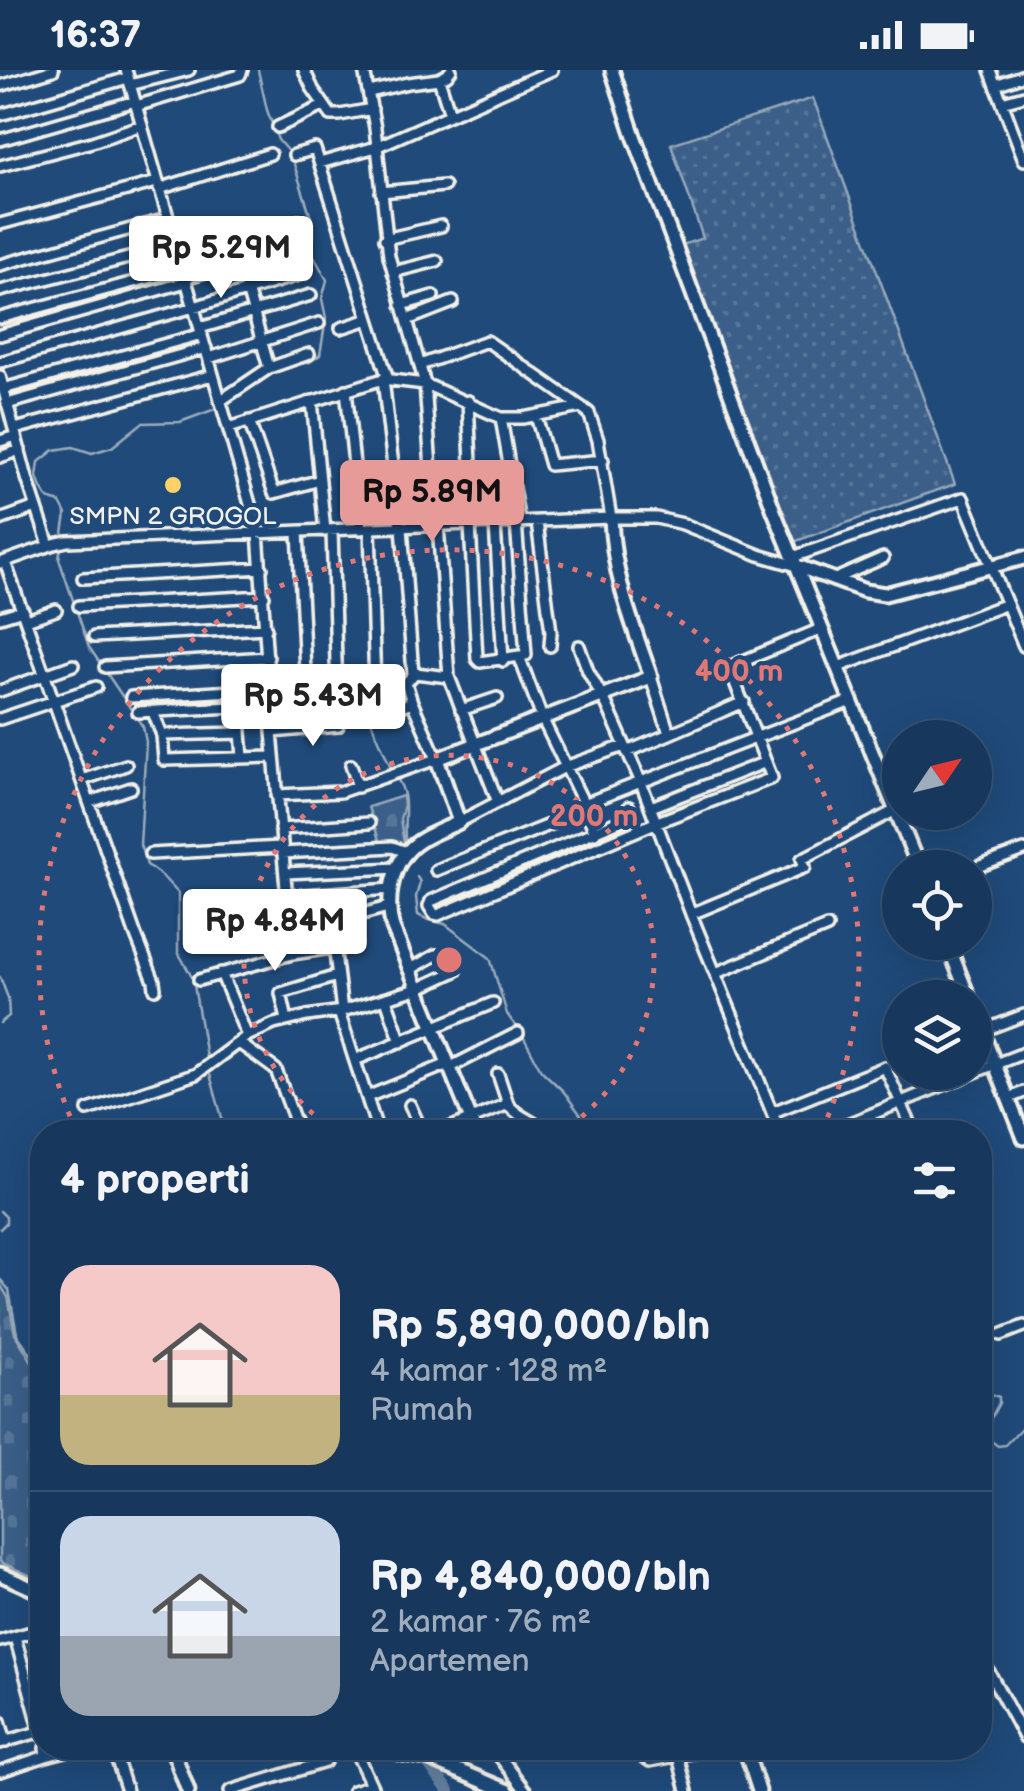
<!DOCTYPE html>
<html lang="id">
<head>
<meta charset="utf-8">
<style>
  body { margin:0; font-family:"Balsamiq Sans",sans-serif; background:#244365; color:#f1f3f6; height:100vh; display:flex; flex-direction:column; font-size:38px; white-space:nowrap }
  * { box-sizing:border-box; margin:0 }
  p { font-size:32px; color:#9eacbb }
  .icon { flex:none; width:55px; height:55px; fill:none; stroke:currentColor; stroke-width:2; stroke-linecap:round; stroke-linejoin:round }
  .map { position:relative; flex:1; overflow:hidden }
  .drawer { position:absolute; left:30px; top:1050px; width:962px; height:640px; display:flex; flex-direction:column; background:#17385c; border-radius:40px; box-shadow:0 10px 40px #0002,0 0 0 2px #365272 }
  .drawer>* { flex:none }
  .needle { width:65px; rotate:55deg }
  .tools { position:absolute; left:882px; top:650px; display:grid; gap:20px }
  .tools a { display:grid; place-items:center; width:110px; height:110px; border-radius:50%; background:#17385c; box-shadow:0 10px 40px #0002,0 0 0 2px #365272; font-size:50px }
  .price { position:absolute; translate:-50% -85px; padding:0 22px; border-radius:10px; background:#fff; color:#222; font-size:32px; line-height:65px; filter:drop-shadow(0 2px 5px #0008) }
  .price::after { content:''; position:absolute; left:50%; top:60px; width:30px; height:22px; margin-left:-15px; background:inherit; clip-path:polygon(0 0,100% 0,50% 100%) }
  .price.selected { background:#e69b98; color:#111 }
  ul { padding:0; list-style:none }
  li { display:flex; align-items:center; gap:30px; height:250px; padding:0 30px }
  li+li { border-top:2px solid #365272 }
  li span { display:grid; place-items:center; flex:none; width:280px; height:200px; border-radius:30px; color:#555 }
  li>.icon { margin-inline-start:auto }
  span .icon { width:120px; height:120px; fill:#fffc; stroke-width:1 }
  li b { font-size:42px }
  h2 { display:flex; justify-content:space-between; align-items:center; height:120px; padding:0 30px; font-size:42px }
  .status { display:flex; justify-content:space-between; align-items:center; height:70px; padding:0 50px; background:#17385c; direction:ltr }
  .status svg { height:28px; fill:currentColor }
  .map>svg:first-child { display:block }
  .grass { fill:url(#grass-dots); stroke:#97a8b8; stroke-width:2.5 }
  .cemetery { fill:url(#cemetery-stones); stroke:#97a8b8; stroke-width:2.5 }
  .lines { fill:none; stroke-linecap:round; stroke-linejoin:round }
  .stream { stroke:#9cacbb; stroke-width:2.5 }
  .river { stroke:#627e9d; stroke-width:12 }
  .street-casing { stroke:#f4f1e8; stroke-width:16 }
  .secondary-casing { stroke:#f4f1e8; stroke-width:19 }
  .primary-casing { stroke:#f4f1e8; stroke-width:20 }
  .street { stroke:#1f4a7a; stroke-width:9 }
  .secondary { stroke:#1f4a7a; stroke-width:11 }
  .primary { stroke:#1f4a7a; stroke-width:12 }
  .ring { fill:none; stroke:#e27875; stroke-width:5; stroke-dasharray:5 10 }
  .poi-dot { fill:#ffd166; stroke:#1f4a7a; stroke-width:4 }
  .labels { text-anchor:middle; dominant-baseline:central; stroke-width:8; stroke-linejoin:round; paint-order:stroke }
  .poi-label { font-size:25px; fill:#f4f1e8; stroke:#1f4a7a }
  .centre { fill:#e27875; stroke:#1f4a7a; stroke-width:5 }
  .ring-label { font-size:30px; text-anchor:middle; font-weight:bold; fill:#e27875; stroke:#1f4a7a; stroke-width:8; stroke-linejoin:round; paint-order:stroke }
</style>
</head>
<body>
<div class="status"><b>16:37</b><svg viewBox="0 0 49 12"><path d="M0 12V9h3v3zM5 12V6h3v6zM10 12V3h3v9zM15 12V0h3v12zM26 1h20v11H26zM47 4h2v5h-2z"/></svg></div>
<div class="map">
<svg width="1024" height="1721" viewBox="0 0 1024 1721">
  <defs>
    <pattern id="grass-dots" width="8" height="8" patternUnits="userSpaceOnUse" patternTransform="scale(2.5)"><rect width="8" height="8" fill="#3a5f88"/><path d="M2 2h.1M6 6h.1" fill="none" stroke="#577699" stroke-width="1.8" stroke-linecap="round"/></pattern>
    <pattern id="cemetery-stones" width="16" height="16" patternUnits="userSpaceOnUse" patternTransform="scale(2.5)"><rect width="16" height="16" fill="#3a5f88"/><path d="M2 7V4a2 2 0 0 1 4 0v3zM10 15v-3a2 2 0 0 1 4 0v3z" fill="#577699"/></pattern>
  </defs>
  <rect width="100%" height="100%" fill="#1f4a7a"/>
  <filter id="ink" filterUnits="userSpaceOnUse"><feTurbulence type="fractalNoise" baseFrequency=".01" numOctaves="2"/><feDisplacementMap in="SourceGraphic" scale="20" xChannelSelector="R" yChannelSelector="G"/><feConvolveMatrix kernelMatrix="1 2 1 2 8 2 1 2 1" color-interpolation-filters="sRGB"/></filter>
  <g filter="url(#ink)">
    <path class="grass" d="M813 28 955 414 791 473 682 175 703 168 671 74Z"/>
    <path class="cemetery" d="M403 726 404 735 400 749 404 773 381 776 368 737Z
      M0 1214 8 1227 15 1264 36 1298 42 1300V1511L0 1492Z"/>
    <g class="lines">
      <path class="stream" d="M258 0 267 40 278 70 291 85 312 150 314 166 311 181 327 210 322 229 326 248 320 285 310 292 287 297
        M367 642 392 700
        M396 707C412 729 401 749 406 775
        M417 807 420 812 416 827 418 845 429 850 445 854 490 888 507 944 524 968 541 1000 564 1022 593 1062
        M0 907 8 928 9 946 0 953
        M207 993 193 909 178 882V823L162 806 147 795 140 775 146 672 143 657 89 577 59 489 66 444 60 433 48 429 41 418 37 407 39 392 54 380 73 377 92 383 112 377 142 353 180 352 218 338 237 328 245 319
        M209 1001 226 1062
        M0 1141 6 1147V1153L0 1159
        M0 1209 9 1220 17 1264 40 1297 42 1298
        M980 1320 999 1327V1333L990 1350 991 1371 998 1376 1005 1375 1024 1355
        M6 1497 42 1513"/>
      <path class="river" d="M416 1678 449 1721"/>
      <defs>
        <path id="street" d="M126 0 258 462 272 662 292 884
          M304 0 313 19 331 45H340L372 39
          M364 0 375 58 389 186 425 314 435 455
          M990 0 1024 90
          M130 15 189 0
          M996 15 1024 5
          M0 16 53 0
          M369 22 408 13 439 9
          M1002 32 1024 26
          M136 36 240 5 242 0
          M450 44 439 9 447 5 451 0
          M0 45 128 8
          M278 57 323 36
          M0 70 135 31
          M294 85 315 79 388 309
          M320 93 376 77 552 0
          M0 96 92 72 142 55
          M159 119 270 84
          M381 122 444 116
          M0 154 157 112
          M385 169 441 156
          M178 185 299 151
          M239 191 269 298
          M0 195 167 149
          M393 202 437 191
          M185 208 305 172
          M0 221 175 176
          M402 235 433 226
          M0 248 182 199
          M407 250 453 232
          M200 258 311 225
          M341 258 369 249
          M0 265 186 212
          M209 288 319 253
          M0 292 194 237 305 203
          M420 295 487 271 581 337
          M0 306 27 408 49 475
          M383 309 400 457
          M3 319 202 264
          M346 320 361 459
          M220 331 269 298 309 284
          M312 331 325 461
          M468 331 474 454
          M7 334 206 278
          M536 346 550 395 603 390
          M501 348 519 452
          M249 351 274 423 320 410
          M229 358 383 309 425 314 501 348H523L581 337 589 343 598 370 611 448
          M15 359 213 305
          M0 371 16 366
          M0 387 20 380
          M0 450 36 437
          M537 452 551 562 550 576
          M470 454 477 589 480 592 526 585 516 452
          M495 454 503 591
          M438 455 449 607 498 732
          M402 457 413 604
          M370 458 375 617 379 628 388 639H392L412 632
          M298 462 308 660
          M793 487 963 428 1024 576
          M5 492 135 863 154 911 155 919
          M0 493 54 474 67 471 611 448H656L683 454 759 485 797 496
          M83 508 262 498
          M833 510 883 488
          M79 536 264 526
          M0 547 23 540
          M26 550 56 540
          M94 567 266 558
          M579 576 588 601 607 635 640 710 691 844 780 1062
          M519 586 542 648 584 734 595 763
          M105 597 268 587
          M838 597 1007 534
          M651 607 669 663
          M0 621 73 595
          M270 622 306 621
          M131 627 269 619
          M239 637 243 687
          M461 640 497 628
          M138 642 270 635
          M153 642 162 665 164 690 274 687
          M0 649 96 617
          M272 662 338 656 332 461
          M162 665 241 663
          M627 682 744 632
          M351 695 358 717
          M82 710 126 695
          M277 725 340 722 437 689 412 632 406 613 415 603 449 607
          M90 732 131 718
          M584 734 851 631
          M629 737 630 745 624 749 431 831 429 836 434 844 438 845 655 753 772 708 729 597 821 559
          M651 737 766 692
          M459 752 565 697 624 676
          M280 759 369 753
          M282 783 392 777 407 782
          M150 784 282 777
          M975 798 1024 780
          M436 800 586 740
          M285 803 398 798
          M287 826 392 819
          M330 842 342 941
          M691 844 805 797 802 789 896 740
          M409 900 436 885
          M221 903 247 966
          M716 903 827 857
          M199 910 292 884 351 875 356 870 353 849 355 846 388 837
          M386 929 401 972
          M339 942 378 1062
          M287 950 281 923 337 906
          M982 961 1024 945
          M239 973 276 1000 299 1062
          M355 990 493 933
          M449 998 518 963
          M975 1002 1024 983
          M367 1027 448 994
          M1009 1028 1024 1022
          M508 1034C518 1048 534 1050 545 1062
          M410 1035 422 1062
          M88 1040 196 1004 247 966 274 954 307 946 342 941 417 919 456 901
          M773 1042 885 997 914 1062
          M440 1062 508 1034 498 1004
          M828 1062 975 1002
          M1001 1265 1024 1256
          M15 1567 42 1666
          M0 1571 42 1559
          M980 1585 1024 1667
          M0 1651 6 1672
          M0 1673 42 1661
          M113 1678 127 1721
          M354 1678 374 1721
          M493 1678 526 1721
          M640 1678 644 1687 650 1691 718 1678
          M676 1678 687 1721
          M46 1686 77 1678
          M1 1701 46 1686 45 1678
          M230 1721 325 1692
          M353 1721 371 1715"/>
        <path id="secondary" d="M612 0 634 66 774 441 919 798
          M797 496 865 521 885 524 1024 488
          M947 872 969 928
          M975 944 1024 1068
          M476 1062 393 858C386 834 390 798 409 780 421 767 443 760 459 752L437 689 651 607C632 553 613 505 611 448
          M0 1504 42 1523
          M172 1678 188 1721
          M385 1678 403 1684 431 1689
          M745 1678 759 1721"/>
        <path id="primary" d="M431 1689 507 1721"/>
      </defs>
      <use href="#street" class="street-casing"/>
      <use href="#secondary" class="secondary-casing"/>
      <use href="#primary" class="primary-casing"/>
      <use href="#street" class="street"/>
      <use href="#secondary" class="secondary"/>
      <use href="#primary" class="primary"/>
    </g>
  </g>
  <g class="ring">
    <path d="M337 1062A205 205 0 1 1 561 1062"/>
    <path d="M76 1060A410 410 0 1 1 822 1060"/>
  </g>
  <circle class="poi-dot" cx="173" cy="415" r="10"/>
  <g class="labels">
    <g class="poi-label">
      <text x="173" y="446">SMPN 2 GROGOL</text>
    </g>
  </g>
  <circle cx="449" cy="890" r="15" class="centre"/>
  <g class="ring-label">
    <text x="739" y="611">400 m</text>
    <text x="594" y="756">200 m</text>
  </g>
</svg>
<div class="tools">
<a><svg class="needle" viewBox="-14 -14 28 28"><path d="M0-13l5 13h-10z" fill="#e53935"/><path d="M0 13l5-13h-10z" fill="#9eacbb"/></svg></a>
<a><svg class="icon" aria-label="locate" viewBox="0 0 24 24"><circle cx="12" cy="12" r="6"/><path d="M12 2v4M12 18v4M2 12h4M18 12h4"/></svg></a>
<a><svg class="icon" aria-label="layers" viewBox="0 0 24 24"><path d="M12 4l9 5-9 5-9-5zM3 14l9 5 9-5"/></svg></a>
</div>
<b class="price" style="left:221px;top:231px">Rp 5.29M</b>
<b class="price selected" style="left:432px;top:475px">Rp 5.89M</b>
<b class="price" style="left:313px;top:679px">Rp 5.43M</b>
<b class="price" style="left:275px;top:904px">Rp 4.84M</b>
<section class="drawer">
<h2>4 properti<svg class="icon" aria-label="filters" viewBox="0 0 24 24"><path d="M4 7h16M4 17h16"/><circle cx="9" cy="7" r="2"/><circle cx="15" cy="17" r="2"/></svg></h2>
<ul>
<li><span style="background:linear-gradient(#f6c9c9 65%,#c2b280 0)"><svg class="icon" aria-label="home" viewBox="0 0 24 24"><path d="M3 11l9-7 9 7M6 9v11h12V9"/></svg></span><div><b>Rp 5,890,000/bln</b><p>4 kamar · 128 m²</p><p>Rumah</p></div></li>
<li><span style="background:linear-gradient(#c9d6e8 60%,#9aa5b1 0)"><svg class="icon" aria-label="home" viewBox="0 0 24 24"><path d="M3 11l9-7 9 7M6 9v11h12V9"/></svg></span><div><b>Rp 4,840,000/bln</b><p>2 kamar · 76 m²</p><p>Apartemen</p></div></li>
</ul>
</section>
</div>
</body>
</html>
